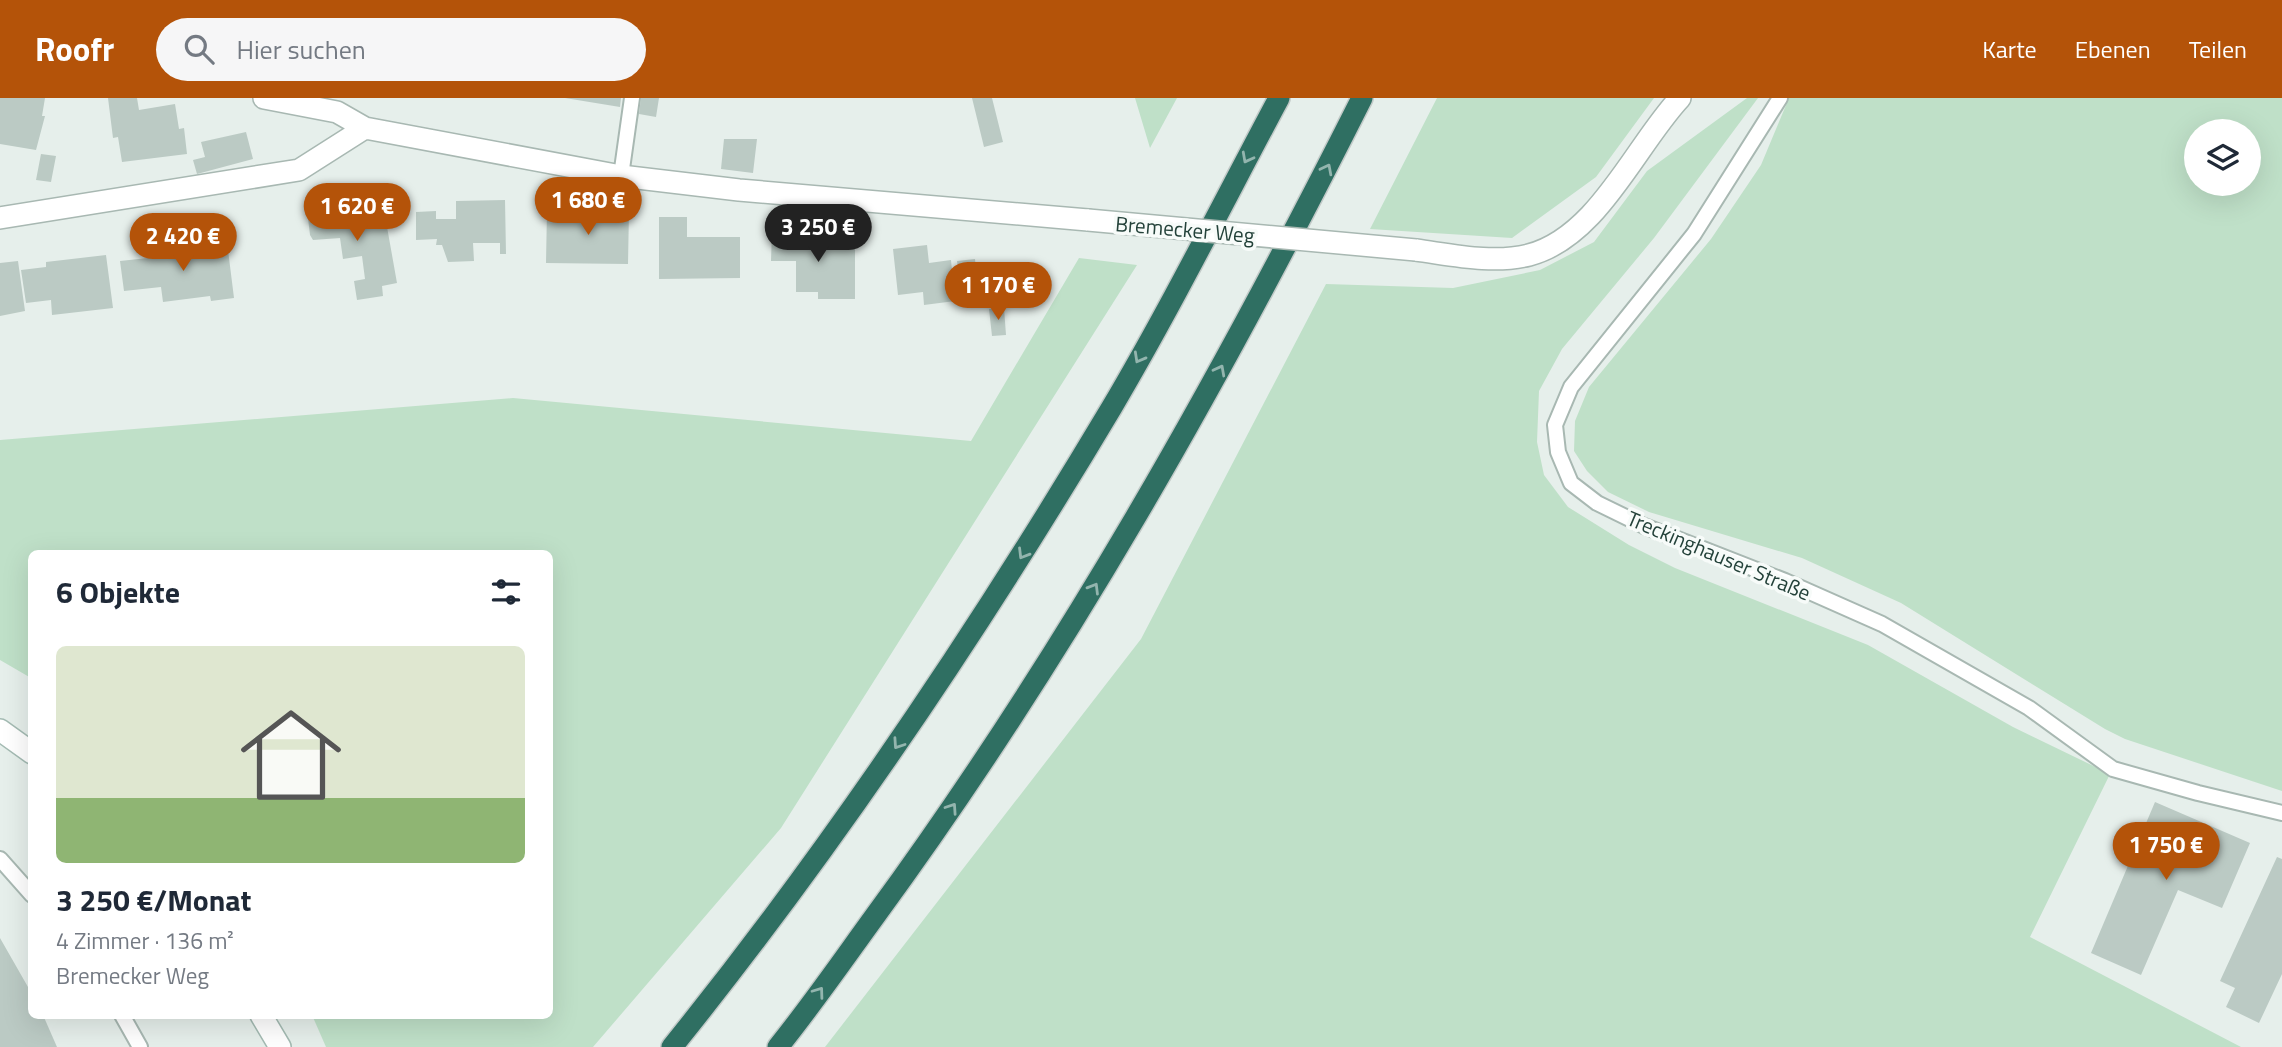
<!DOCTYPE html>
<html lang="de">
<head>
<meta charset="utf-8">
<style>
  body { margin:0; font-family:"Titillium Web",sans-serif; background:#f6f6f7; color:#1f2937; height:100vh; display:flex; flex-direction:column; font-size:26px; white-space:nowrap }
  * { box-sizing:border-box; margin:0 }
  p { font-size:23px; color:#747a83 }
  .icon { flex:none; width:38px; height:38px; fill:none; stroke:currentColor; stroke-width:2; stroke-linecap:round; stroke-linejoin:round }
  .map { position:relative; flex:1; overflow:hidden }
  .details { position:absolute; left:28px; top:452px; width:525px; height:469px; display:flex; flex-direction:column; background:#fff; border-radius:10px; box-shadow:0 7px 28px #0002 }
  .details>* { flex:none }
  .tools { position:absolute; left:2184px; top:21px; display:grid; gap:14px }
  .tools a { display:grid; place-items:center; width:77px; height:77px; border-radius:50%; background:#fff; box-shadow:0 7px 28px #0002; font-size:35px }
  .price { position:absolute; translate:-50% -60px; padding:0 16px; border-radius:24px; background:#b45309; color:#fff; font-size:23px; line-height:46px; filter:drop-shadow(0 2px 4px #0008) }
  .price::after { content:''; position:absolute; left:50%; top:42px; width:21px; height:16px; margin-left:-10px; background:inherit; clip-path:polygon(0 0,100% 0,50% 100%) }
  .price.active { background:#222; color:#fff }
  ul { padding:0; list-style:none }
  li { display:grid; align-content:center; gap:14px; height:371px; padding:0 28px }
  li span { display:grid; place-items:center; height:217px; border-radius:10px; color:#555 }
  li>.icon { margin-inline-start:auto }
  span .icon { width:126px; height:126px; fill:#fffc; stroke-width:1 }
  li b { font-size:30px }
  h2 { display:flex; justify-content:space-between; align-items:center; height:84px; padding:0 28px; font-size:30px }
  header { display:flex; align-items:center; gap:42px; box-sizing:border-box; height:98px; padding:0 35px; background:#b45309; color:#fff }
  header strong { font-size:33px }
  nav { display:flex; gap:38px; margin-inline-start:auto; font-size:24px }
  .search { width:490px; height:63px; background:#f6f6f7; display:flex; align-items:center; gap:18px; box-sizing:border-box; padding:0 24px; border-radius:38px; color:#747a83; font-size:26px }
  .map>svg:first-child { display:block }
  .green { fill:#bfe0c8; fill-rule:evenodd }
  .building { fill:#bbcac4 }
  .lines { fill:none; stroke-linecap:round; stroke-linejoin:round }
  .service-casing { stroke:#a8b8b2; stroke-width:18 }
  .minor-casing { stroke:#a8b8b2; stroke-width:24 }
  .secondary-casing { stroke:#a4bbb3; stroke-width:24 }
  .motorway-casing { stroke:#c2cac8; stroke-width:24 }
  .service { stroke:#fff; stroke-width:14 }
  .minor { stroke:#fff; stroke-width:21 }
  .secondary { stroke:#fff; stroke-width:21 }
  .motorway { stroke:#2f6f62; stroke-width:21 }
  .minor-bridge-casing { stroke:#a8b8b2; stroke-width:24; stroke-linecap:butt }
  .minor-bridge { stroke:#fff; stroke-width:21 }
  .oneway { stroke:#93b5ae }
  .labels { text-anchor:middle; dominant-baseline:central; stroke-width:7; stroke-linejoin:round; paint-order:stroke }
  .street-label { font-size:21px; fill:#24423a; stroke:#f7fbf9 }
</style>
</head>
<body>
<header>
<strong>Roofr</strong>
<div class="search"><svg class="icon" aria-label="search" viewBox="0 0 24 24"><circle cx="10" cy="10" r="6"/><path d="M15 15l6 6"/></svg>Hier suchen</div>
<nav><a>Karte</a><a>Ebenen</a><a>Teilen</a></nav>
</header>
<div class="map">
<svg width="2282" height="949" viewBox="0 0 2282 949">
  <rect width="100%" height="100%" fill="#e6efeb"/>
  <path class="green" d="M1135 0H1177L1150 50Z
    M1437 0H1654L1596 79 1512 140 1370 131Z
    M1747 0H1758L1654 140 1562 251 1539 293 1537 344 1544 377 1568 409 1629 447 1675 470 1868 547 2013 629 2110 676 2030 839 2241 949H825L1141 541 1326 186 1453 190 1540 172 1594 144 1647 73Z
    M1789 0H2282V693L2125 641 2105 631 1901 505 1802 460 1649 414 1608 394 1587 373 1574 353 1575 323 1589 289 1711 141 1761 67ZM2196 33H2249V86H2196Z
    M1079 160 1137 167 781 730 593 949H326L312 917H550V455H32L31 580 0 562V342L513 300 971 343Z"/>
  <path class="building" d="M0 0H45L42 18H45L36 52 0 46Z
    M108 0H137L139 12 175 6 179 31 184 30 187 56 122 64 118 39 113 40Z
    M565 0H621L620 9Z
    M641 0H659L656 19 639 16Z
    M972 0H992L1003 44 984 49Z
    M246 34 253 61 197 76 193 62 205 59 201 44Z
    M724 41H757L753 75 721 71Z
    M41 56 56 58 51 84 36 82Z
    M336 99 339 120 384 112 397 185 382 188 383 198 357 202 354 183 365 181 362 158 343 161 340 140 313 142 310 137 306 103Z
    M505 102 506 156H500V145H473L474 163 448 164 442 147H436L437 141 416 142V114L436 113V121H456V103Z
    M547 112 629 113 628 166 546 165Z
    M659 119H687V139H740V180L659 181Z
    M772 133H797V138H820V145H855V201H818V194H796V163H771Z
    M227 144 234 200 211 203 210 198 163 204 161 189 124 193 120 163 157 159 156 153Z
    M927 147 929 165 951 162 955 203 924 207 923 194 898 197 893 151Z
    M106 157 113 210 52 217 51 202 26 205 21 172 46 169V164Z
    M975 161 978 191 961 193 957 163Z
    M18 163 25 213 0 218V165Z
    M1004 210 1006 237 992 238 989 211Z
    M2155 704 2250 745 2222 810 2178 792 2141 877 2091 855Z
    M2277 759 2282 761V876L2259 925 2226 909 2235 890 2220 883Z
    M0 840 32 896V917H43L57 949H0Z"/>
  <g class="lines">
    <defs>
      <path id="service" d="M1780 0 1694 136 1571 289 1555 327 1558 354 1571 385 1597 405 1644 428 1785 483 1882 526 2029 610 2113 671 2198 695 2282 715
        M621 78 632 0
        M0 761 32 797
        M122 917 140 949"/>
      <path id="minor" d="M264 0 337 14 365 30 621 78 739 92 1088 122
        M0 120 299 72 365 30
        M1416 152C1453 157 1493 166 1529 157 1598 139 1635 48 1680 0"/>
      <path id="secondary" d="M0 632 32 655
        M261 917 280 949"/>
      <path id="motorway" d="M672 949C835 747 979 532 1112 309 1171 209 1224 103 1279 0
        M778 949C812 907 843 862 875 818 1064 560 1218 286 1362 0"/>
    </defs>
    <use href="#service" class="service-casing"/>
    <use href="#minor" class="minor-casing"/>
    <use href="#secondary" class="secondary-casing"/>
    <use href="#motorway" class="motorway-casing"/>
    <use href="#service" class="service"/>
    <use href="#minor" class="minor"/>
    <use href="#secondary" class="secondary"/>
    <use href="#motorway" class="motorway"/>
    <defs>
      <path id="minor-bridge" d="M1088 122 1416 152"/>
    </defs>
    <use href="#minor-bridge" class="minor-bridge-casing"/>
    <use href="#minor-bridge" class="minor-bridge"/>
  </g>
  <defs><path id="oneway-chevron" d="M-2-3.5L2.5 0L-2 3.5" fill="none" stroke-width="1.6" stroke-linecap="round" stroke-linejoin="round" transform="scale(1.75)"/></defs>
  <g class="oneway">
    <use href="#oneway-chevron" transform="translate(1247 60) rotate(118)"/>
    <use href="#oneway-chevron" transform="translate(1327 71) rotate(-63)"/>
    <use href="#oneway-chevron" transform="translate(1139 260) rotate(119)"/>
    <use href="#oneway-chevron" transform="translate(1220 272) rotate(-62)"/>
    <use href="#oneway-chevron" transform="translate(1023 456) rotate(121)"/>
    <use href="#oneway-chevron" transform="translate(1094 490) rotate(-59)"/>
    <use href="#oneway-chevron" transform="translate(898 646) rotate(124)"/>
    <use href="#oneway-chevron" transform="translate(952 710) rotate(-56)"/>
    <use href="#oneway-chevron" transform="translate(819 894) rotate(-54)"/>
  </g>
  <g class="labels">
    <g class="street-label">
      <text transform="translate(1185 131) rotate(5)">Bremecker Weg</text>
      <text transform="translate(1719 457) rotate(23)">Treckinghauser Straße</text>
    </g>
  </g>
</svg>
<div class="tools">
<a><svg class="icon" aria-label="layers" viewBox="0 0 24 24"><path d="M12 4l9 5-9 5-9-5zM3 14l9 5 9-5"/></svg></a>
</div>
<b class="price" style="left:588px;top:139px">1 680 €</b>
<b class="price" style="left:357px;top:145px">1 620 €</b>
<b class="price active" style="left:818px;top:166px">3 250 €</b>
<b class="price" style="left:183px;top:175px">2 420 €</b>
<b class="price" style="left:998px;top:224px">1 170 €</b>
<b class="price" style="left:2166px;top:784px">1 750 €</b>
<section class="details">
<h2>6 Objekte<svg class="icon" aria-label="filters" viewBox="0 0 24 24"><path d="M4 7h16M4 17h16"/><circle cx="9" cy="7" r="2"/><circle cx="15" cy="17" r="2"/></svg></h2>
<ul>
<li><span style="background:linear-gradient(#dfe7d0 70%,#8fb573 0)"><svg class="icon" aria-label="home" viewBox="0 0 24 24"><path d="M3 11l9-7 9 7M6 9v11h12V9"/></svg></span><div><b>3 250 €/Monat</b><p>4 Zimmer · 136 m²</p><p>Bremecker Weg</p></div></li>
</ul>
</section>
</div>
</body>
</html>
